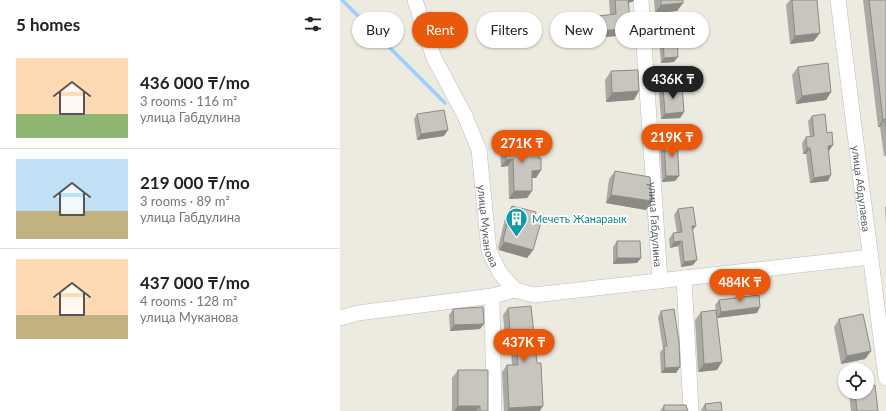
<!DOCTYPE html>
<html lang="en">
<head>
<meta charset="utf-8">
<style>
  body { margin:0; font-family:Lato,sans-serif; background:#f2f2f2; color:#222; height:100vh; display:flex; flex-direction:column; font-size:15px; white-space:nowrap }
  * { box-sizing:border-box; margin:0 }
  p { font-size:13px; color:#767676 }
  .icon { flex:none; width:22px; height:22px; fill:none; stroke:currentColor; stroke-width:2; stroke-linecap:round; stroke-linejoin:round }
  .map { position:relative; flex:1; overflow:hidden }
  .sheet { display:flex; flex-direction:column; background:#fff; width:340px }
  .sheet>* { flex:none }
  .top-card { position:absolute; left:12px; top:12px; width:380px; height:36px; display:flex; gap:8px }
  .buttons { position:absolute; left:498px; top:363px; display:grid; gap:8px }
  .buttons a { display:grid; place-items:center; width:36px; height:36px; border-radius:50%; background:#fff; box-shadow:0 1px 3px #0004; font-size:20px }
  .price { position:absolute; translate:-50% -34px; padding:0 9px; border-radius:14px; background:#ea580c; color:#fff; font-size:13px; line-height:26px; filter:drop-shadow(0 1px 2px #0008) }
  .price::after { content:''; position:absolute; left:50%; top:24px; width:12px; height:9px; margin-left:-6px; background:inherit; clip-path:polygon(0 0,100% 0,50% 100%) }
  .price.active { background:#222; color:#fff }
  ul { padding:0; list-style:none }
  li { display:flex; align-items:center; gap:12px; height:100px; padding:0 16px }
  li+li { border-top:1px solid #e0e0e0 }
  li span { display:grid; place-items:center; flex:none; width:112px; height:80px; border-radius:0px; color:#555 }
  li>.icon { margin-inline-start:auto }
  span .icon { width:48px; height:48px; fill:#fffc; stroke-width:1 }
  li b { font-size:17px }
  h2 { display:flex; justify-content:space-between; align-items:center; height:48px; padding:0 16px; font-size:17px }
  .tag { padding:0 14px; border-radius:18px; background:#fff; box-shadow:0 1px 3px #0004; font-size:14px; line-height:36px }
  .tag.active { background:#ea580c; color:#fff }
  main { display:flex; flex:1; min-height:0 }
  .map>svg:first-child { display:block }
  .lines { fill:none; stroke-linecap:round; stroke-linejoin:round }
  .stream { stroke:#9ecdff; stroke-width:3.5 }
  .minor-casing { stroke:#b8bac0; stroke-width:16 }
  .minor { stroke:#fff; stroke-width:15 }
  .wall { fill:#aba9a3 }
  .shaded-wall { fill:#8b8a85 }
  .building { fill:#c7c5be; stroke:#8b8a85 }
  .labels { text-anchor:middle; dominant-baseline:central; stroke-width:3.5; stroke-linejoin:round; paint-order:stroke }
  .street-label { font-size:11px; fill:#595c62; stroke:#fff }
  .culture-label { font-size:11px; fill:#0d838f; stroke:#fff; text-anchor:start }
</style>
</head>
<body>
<main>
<section class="sheet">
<h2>5 homes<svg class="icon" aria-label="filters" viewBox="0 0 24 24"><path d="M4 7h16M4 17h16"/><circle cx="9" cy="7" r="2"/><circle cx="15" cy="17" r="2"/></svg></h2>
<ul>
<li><span style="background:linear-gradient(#ffd9b3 70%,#8fb573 0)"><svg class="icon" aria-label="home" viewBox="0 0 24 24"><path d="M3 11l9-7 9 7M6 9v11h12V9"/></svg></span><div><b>436 000 ₸/mo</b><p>3 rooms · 116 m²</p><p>улица Габдулина</p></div></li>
<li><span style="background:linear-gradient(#bfe0f5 65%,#c2b280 0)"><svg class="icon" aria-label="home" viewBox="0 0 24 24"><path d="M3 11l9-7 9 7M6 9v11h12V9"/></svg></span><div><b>219 000 ₸/mo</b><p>3 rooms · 89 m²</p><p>улица Габдулина</p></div></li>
<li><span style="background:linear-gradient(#ffd9b3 70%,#c2b280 0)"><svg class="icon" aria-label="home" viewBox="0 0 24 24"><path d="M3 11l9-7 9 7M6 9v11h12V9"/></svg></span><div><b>437 000 ₸/mo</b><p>4 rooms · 128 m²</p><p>улица Муканова</p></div></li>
</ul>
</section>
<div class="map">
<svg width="546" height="411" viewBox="0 0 546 411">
  <rect width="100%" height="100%" fill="#edebe0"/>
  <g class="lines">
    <path class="stream" d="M2 0 105 103"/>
    <defs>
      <g id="minor">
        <path id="s1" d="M75 0 94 58 125 116 139 150 149 251 160 273 175 290"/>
        <path id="s2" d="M301 0 320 281"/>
        <path id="s3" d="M498 0 546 378"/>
        <path d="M344 278 351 411"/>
        <path d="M152 296 154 411"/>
        <path d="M0 318 18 313 152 296 175 290 194 295 530 257"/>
      </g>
    </defs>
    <use href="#minor" class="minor-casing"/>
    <use href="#minor" class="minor"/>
  </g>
  <path class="wall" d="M269 0H294L292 2 288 3 291 28 286 35 255 38 253 23 258 16 270 15Z
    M314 0H343V3L337 11 315 13Z
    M450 0H477L474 41 450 44 446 5Z
    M523 0H546V156H544L540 127H538Z
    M323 36 334 62 321 63 319 41Z
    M458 67 491 92 486 100 456 104 452 75Z
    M271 71 294 100 266 102 265 80Z
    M323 87 344 112 340 118 321 119 319 93Z
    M77 114 104 136 77 140 74 119Z
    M472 116 489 151 488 181 470 183 466 154H463L462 143 466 137H470L468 121Z
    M324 140 339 176 335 181 322 182 320 145Z
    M165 141 187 154 198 158 201 170 196 178H192V191L187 198 169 199 168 166 161 167 160 148Z
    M275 171 306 210 266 203 269 179Z
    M172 206 195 217 193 250 187 258 159 250 158 248 166 214Z
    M546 206V225L545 207Z
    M338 209 353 230V265L341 267 338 246 330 248 329 239 333 233H337L334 215Z
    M277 241 301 258 297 263 273 264V247Z
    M379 300 417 313 377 318V370L358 372 355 320 361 312 376 310 375 305Z
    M168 308 200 411H164L162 372 167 365H172L170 337H165L163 315Z
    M113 309 140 329 110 331 109 315Z
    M321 311 340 367 336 373H321L320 352 323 349 318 317Z
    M499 319 531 351 525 359 501 364 494 327Z
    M118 370 148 411H112V378Z
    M511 392H527L537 411H511L509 394Z
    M365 404 382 411H361V410Z
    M324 405 348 411H320Z"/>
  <path class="shaded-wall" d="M284 0H294L292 2 282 3Z
    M343 3 337 11 315 13 321 5Z
    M291 28 286 35 255 38 260 31Z
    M480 33 474 41 450 44 455 36Z
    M338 57 334 62 321 63 324 58Z
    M299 91 294 100 266 102 272 93Z
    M491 92 486 100 456 104 462 96Z
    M344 112 340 118 321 119 325 114Z
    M545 119 540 127H538L543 120Z
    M108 130 104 136 77 140 81 134Z
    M493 145 489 151 484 152 488 146Z
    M467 148H470L466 154H463Z
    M173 159 168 166 161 167 166 160Z
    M201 170 196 178H187L192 171Z
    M491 175 488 181 470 183 474 178Z
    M326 176H339L335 181 322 182Z
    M174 191H192L187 198 169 199Z
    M271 195 312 201 306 210 266 203Z
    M352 226H356L352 231Z
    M342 241 338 246 330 248 334 242Z
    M164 242 193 250 187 258 159 250Z
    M277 258H301L297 263 273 264Z
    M357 260 353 265 341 267 344 262Z
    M420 307 417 313 377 318 381 312Z
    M144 324 140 329 110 331 114 325Z
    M170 330H175L170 337H165Z
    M531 351 525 359 501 364 507 356Z
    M382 362 377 370 358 372 364 364Z
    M340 367 336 373H321L325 368Z
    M118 406H140L136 411H114Z
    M203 406 200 411H167L169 408Z"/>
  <path class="building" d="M275 0H288L291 28 260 31 258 16 276 14Z
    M321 0H343V3L321 5Z
    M452 0H477L480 33 455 36Z
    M529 0H546V127L545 119 543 120Z
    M337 35 338 57 324 58 323 36Z
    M488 63 491 92 462 96 458 67Z
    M298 70 299 91 272 93 271 71Z
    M342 86 344 112 325 114 323 87Z
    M104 110 108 130 81 134 77 114Z
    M485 114 487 133 492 132 493 145 488 146 491 175 474 178 470 148H467L466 137 474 136 472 116Z
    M186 139 187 154 198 153V158H201V170L192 171V191H174L173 159 166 160 165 141Z
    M337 139 339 176H326L324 140Z
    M275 171 310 177 312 201 271 195Z
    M172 206 196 212 195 217 202 219 193 250 164 242 163 240Z
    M353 207 356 226H352L357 260 344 262 342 241 334 242 333 233 342 232 338 209Z
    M277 241H300L301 258H277Z
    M419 295 420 307 381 312 379 300Z
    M191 306 197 363H201L203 406 169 408 167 365H178L175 330H170L168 308Z
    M143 307 144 324 114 325 113 309Z
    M334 309 339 342 340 367 325 368 324 346H327L321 311Z
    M376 310 382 362 364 364 361 312Z
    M523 314 531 351 507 356 499 319Z
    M118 370H148V411H140V406H118Z
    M535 385 538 411H517L515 392H527V386Z
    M381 402 382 411H366L365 404Z
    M324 405H346L348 411H324Z"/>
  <defs>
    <symbol id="building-pin" viewBox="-11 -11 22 30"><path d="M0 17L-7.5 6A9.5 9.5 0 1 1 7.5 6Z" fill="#0f9aa8" stroke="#fff"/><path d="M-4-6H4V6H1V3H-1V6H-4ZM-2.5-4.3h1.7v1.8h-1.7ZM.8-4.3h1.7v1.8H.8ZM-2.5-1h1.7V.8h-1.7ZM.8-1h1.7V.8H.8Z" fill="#fff"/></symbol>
  </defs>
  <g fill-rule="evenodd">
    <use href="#building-pin" x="164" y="206" width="25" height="34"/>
  </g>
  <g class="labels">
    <g class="street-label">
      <text stroke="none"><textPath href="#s3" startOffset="190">улица Абдулаева</textPath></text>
      <text stroke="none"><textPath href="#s2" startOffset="225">улица Габдулина</textPath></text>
      <text stroke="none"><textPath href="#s1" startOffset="240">улица Муканова</textPath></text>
    </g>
    <g class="culture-label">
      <text x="192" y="218">Мечеть Жанараык</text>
    </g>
  </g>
</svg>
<div class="buttons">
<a><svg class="icon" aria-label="locate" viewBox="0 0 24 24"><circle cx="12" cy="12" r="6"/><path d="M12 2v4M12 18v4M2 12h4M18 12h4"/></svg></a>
</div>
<b class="price active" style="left:333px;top:100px">436K ₸</b>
<b class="price" style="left:332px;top:158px">219K ₸</b>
<b class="price" style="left:182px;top:164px">271K ₸</b>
<b class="price" style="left:400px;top:303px">484K ₸</b>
<b class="price" style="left:184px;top:363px">437K ₸</b>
<div class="top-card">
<a class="tag">Buy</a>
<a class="tag active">Rent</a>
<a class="tag">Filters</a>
<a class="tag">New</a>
<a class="tag">Apartment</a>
</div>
</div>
</main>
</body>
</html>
